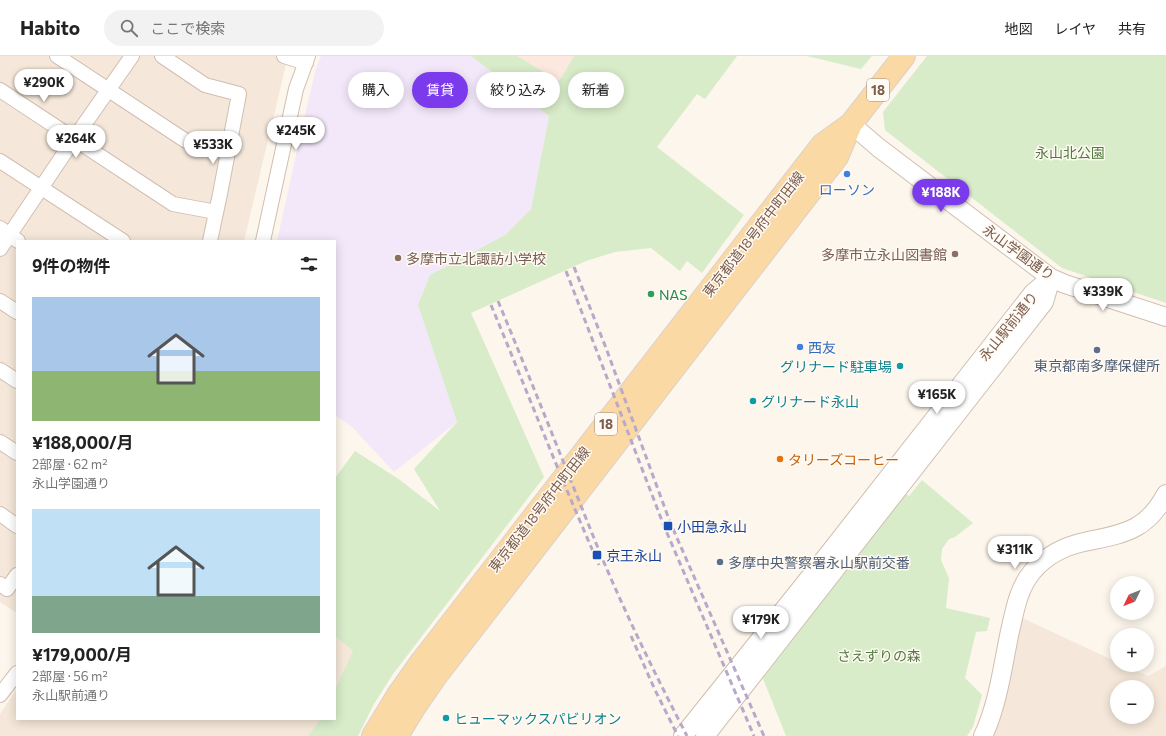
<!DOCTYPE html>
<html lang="ja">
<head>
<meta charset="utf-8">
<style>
  body { margin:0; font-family:Commissioner,"Noto Sans JP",sans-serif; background:#f2f2f2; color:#222; height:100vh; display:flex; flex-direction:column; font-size:15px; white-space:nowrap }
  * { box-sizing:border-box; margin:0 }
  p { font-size:13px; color:#767676 }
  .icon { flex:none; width:22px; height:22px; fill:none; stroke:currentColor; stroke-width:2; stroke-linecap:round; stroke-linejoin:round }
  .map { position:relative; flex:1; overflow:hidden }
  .drawer { position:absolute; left:16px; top:184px; width:320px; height:480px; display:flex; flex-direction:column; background:#fff; border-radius:0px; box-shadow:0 2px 10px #0003 }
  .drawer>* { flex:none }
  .guide { position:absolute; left:348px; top:16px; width:380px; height:36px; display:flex; gap:8px }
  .needle { width:26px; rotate:227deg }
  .tools { position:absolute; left:1110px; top:520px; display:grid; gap:8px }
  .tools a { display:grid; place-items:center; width:44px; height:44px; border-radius:50%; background:#fff; box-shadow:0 2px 10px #0003; font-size:20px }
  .price { position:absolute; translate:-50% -34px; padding:0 9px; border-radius:14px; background:#fff; color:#222; font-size:13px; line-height:26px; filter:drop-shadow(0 1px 2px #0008) }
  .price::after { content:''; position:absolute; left:50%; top:24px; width:12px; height:9px; margin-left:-6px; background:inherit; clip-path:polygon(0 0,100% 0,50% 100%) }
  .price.on { background:#7c3aed; color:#fff }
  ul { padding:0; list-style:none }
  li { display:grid; align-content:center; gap:8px; height:212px; padding:0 16px }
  li span { display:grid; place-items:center; height:124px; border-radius:0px; color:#555 }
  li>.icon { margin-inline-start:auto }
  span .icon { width:72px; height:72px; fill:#fffc; stroke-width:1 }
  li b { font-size:17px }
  h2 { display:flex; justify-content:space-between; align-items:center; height:48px; padding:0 16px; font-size:17px }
  .tag { padding:0 14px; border-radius:18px; background:#fff; box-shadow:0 2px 10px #0003; font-size:14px; line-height:36px }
  .tag.on { background:#7c3aed; color:#fff }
  header { display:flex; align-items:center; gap:24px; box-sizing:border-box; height:56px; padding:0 20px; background:#fff; border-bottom:1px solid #e0e0e0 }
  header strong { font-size:19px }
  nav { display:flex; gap:22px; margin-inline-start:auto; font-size:14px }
  .search { width:280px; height:36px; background:#f2f2f2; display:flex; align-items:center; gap:10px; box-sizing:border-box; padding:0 14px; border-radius:22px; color:#767676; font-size:15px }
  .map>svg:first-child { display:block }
  .residential { fill:#f5e8da; fill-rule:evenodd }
  .commercial { fill:#fde8e0 }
  .education { fill:#f3e8fa }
  .green { fill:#d8ecc9 }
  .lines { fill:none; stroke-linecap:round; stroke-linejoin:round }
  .minor-casing { stroke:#d1beb0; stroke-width:16 }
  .tertiary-casing { stroke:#d1beb0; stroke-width:20 }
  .primary-casing { stroke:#dad1cd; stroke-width:24 }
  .minor { stroke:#fff; stroke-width:14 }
  .tertiary { stroke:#fff; stroke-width:18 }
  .primary { stroke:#fbd9a5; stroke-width:22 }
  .rail { stroke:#b9a8c9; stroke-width:3; stroke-dasharray:6 4; stroke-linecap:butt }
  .shop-dot { fill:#3f7fe0; stroke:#fffaf3; stroke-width:1.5 }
  .education-dot { fill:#8d6e63; stroke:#fffaf3; stroke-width:1.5 }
  .leisure-dot { fill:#2e9e5b; stroke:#fffaf3; stroke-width:1.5 }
  .service-dot { fill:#5c6f8a; stroke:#fffaf3; stroke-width:1.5 }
  .culture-dot { fill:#0f9aa8; stroke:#fffaf3; stroke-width:1.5 }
  .food-dot { fill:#e8710a; stroke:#fffaf3; stroke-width:1.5 }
  .transit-dot { fill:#1a4fb4; stroke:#fffaf3; stroke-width:1.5 }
  .labels { text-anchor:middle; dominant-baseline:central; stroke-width:3; stroke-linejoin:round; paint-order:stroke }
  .shield { fill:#fffaf3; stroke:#a28b7f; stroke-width:1 }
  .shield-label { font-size:13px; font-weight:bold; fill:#7a5c4d }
  .park-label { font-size:14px; fill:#537a41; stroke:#fffaf3 }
  .shop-label { font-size:14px; fill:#366cbe; stroke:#fffaf3 }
  .street-label { font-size:14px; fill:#7a5c4d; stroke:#fffaf3 }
  .education-label { font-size:14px; fill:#785e54; stroke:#fffaf3; text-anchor:end }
  .leisure-label { font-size:14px; fill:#27864d; stroke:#fffaf3; text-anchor:start }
  .service-label { font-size:14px; fill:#4e5e75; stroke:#fffaf3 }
  .culture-label { font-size:14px; fill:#0d838f; stroke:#fffaf3; text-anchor:start }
  .food-label { font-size:14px; fill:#c56008; stroke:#fffaf3; text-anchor:start }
  .transit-label { font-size:14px; fill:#164399; stroke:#fffaf3; text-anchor:start }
</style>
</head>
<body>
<header>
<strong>Habito</strong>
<div class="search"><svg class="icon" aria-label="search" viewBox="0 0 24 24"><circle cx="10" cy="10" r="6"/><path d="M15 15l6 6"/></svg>ここで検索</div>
<nav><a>地図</a><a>レイヤ</a><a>共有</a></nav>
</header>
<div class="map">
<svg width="1166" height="680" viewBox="0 0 1166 680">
  <rect width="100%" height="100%" fill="#fdf6ec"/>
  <path class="residential" d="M0 0H288L244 185H17V557L0 546Z
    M1020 561 1117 606V609H1123L1148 620 1166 610V680H993L1006 641ZM1117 631H1147V661H1117Z
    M335 575 370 603 335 652Z
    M17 633V663H327L315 680H0V658Z"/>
  <path class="commercial" d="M517 0H574L559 25Z"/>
  <path class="education" d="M321 0H471L549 60 531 153 505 179 430 219 418 249 457 366 394 416 352 371 335 359V185H277L307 50 316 13Z"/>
  <path class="green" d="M471 0H517L559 25 574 0H737L705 43 697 38 657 91 744 159 702 217 687 205 680 215 651 192 615 196 586 205 471 257 544 421 393 618 374 648 358 680H308L321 663H335V634L353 595 335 580V422L355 395 400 424 440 455 414 413 457 366 418 249 430 219 505 179 531 153 549 60Z
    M807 0H872L861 13Z
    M927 0H1166V247L1062 212 885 74 883 56Z
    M922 424 973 467 955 481 949 483 942 493 941 504 949 522 946 552 990 562 987 575 976 576 965 622 982 639 973 671 967 680H786L762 620 903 436 909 440Z"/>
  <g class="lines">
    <defs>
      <path id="minor" d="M57 0 186 85 230 89
        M162 0 205 29 239 38 220 138 210 185
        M284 0 306 7
        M0 34 173 148 216 156
        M0 105 123 185
        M0 172 18 185
        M263 185 296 33 308 0
        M0 193 74 83 132 0
        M0 245 17 256
        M0 314 17 325
        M0 386 17 397
        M0 458 17 470
        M0 528 7 533 17 519
        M0 639 17 617"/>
      <path id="tertiary" d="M851 68 879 92 1051 222 1065 228 1166 261
        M683 680 830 496 1033 237 1051 222
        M705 680 1044 246 1051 222
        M983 680C998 649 1003 608 1010 575 1015 554 1018 533 1032 516 1045 500 1065 490 1084 486 1101 482 1120 480 1136 471 1149 464 1159 451 1166 438"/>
      <path id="primary" d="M373 680 398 639 422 605 822 89 851 68
        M397 680 414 652 436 620 837 101 851 68 904 0"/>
    </defs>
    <use href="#minor" class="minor-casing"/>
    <use href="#tertiary" class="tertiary-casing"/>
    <use href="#primary" class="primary-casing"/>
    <use href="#minor" class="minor"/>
    <use href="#tertiary" class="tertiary"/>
    <use href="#primary" class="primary"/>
    <path class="rail" d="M574 211 606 292 670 466 764 680
      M566 215 664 470 754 680
      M498 245C533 329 566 413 600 497 626 559 656 620 687 680
      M491 249C527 335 561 423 599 509
      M631 580 655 634 678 680"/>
  </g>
  <g class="shop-dot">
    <circle cx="847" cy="118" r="4"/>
    <circle cx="800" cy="291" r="4"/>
  </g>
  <g class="education-dot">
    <circle cx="955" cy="198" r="4"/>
    <circle cx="398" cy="202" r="4"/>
  </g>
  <circle class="leisure-dot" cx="651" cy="238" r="4"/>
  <g class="service-dot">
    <circle cx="1097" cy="294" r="4"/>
    <circle cx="720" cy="506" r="4"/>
  </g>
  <g class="culture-dot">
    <circle cx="900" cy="310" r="4"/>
    <circle cx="753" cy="345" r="4"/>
    <circle cx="446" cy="662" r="4"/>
  </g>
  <circle class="food-dot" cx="780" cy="403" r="4"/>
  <g class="transit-dot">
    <rect x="663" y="465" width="10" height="10" rx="2"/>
    <rect x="592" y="494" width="10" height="10" rx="2"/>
  </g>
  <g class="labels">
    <g class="shield">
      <rect x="867" y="23" width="22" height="22" rx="3"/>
      <rect x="595" y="357" width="22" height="22" rx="3"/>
    </g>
    <g class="shield-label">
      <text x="878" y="34">18</text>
      <text x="606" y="368">18</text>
    </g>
    <g class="park-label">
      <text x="1070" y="96">永山北公園</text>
      <text x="879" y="599">さえずりの森</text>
    </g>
    <g class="shop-label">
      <text x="847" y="133">ローソン</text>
      <text x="808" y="291" text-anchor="start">西友</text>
    </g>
    <g class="street-label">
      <text transform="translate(753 178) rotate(-52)">東京都道18号府中町田線</text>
      <text transform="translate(1019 196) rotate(36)">永山学園通り</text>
      <text transform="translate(1008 270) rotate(-51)">永山駅前通り</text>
      <text transform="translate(539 453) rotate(-52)">東京都道18号府中町田線</text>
    </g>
    <g class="education-label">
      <text x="947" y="198">多摩市立永山図書館</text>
      <text x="406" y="202" text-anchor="start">多摩市立北諏訪小学校</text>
    </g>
    <g class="leisure-label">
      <text x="659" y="238">NAS</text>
    </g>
    <g class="service-label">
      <text x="1097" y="309">東京都南多摩保健所</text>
      <text x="728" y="506" text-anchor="start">多摩中央警察署永山駅前交番</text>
    </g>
    <g class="culture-label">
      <text x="892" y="310" text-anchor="end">グリナード駐車場</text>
      <text x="761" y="345">グリナード永山</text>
      <text x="454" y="662">ヒューマックスパビリオン</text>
    </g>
    <g class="food-label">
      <text x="788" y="403">タリーズコーヒー</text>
    </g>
    <g class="transit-label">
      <text x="677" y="470">小田急永山</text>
      <text x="606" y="499">京王永山</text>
    </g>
  </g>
</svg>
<div class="tools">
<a><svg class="needle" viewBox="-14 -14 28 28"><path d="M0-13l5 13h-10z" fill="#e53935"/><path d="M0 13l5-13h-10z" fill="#767676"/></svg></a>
<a>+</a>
<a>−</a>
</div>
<b class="price" style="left:44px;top:47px">¥290K</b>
<b class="price" style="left:296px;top:95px">¥245K</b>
<b class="price" style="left:76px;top:103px">¥264K</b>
<b class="price" style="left:213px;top:109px">¥533K</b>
<b class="price on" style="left:941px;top:157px">¥188K</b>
<b class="price" style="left:1103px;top:256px">¥339K</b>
<b class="price" style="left:937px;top:359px">¥165K</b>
<b class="price" style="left:1015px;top:514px">¥311K</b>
<b class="price" style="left:761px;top:584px">¥179K</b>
<div class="guide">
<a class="tag">購入</a>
<a class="tag on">賃貸</a>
<a class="tag">絞り込み</a>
<a class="tag">新着</a>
</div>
<section class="drawer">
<h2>9件の物件<svg class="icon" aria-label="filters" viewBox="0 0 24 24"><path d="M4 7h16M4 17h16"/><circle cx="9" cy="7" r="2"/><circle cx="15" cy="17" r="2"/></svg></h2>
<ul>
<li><span style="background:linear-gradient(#a9c7e8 60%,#8fb573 0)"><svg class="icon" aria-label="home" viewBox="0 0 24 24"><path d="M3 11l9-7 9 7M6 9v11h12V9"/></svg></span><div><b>¥188,000/月</b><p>2部屋 · 62 m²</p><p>永山学園通り</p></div></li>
<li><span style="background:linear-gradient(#bfe0f5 70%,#7fa58c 0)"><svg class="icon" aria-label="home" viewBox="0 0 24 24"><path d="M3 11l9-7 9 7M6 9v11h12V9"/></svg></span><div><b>¥179,000/月</b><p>2部屋 · 56 m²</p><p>永山駅前通り</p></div></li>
</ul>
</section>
</div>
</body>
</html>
